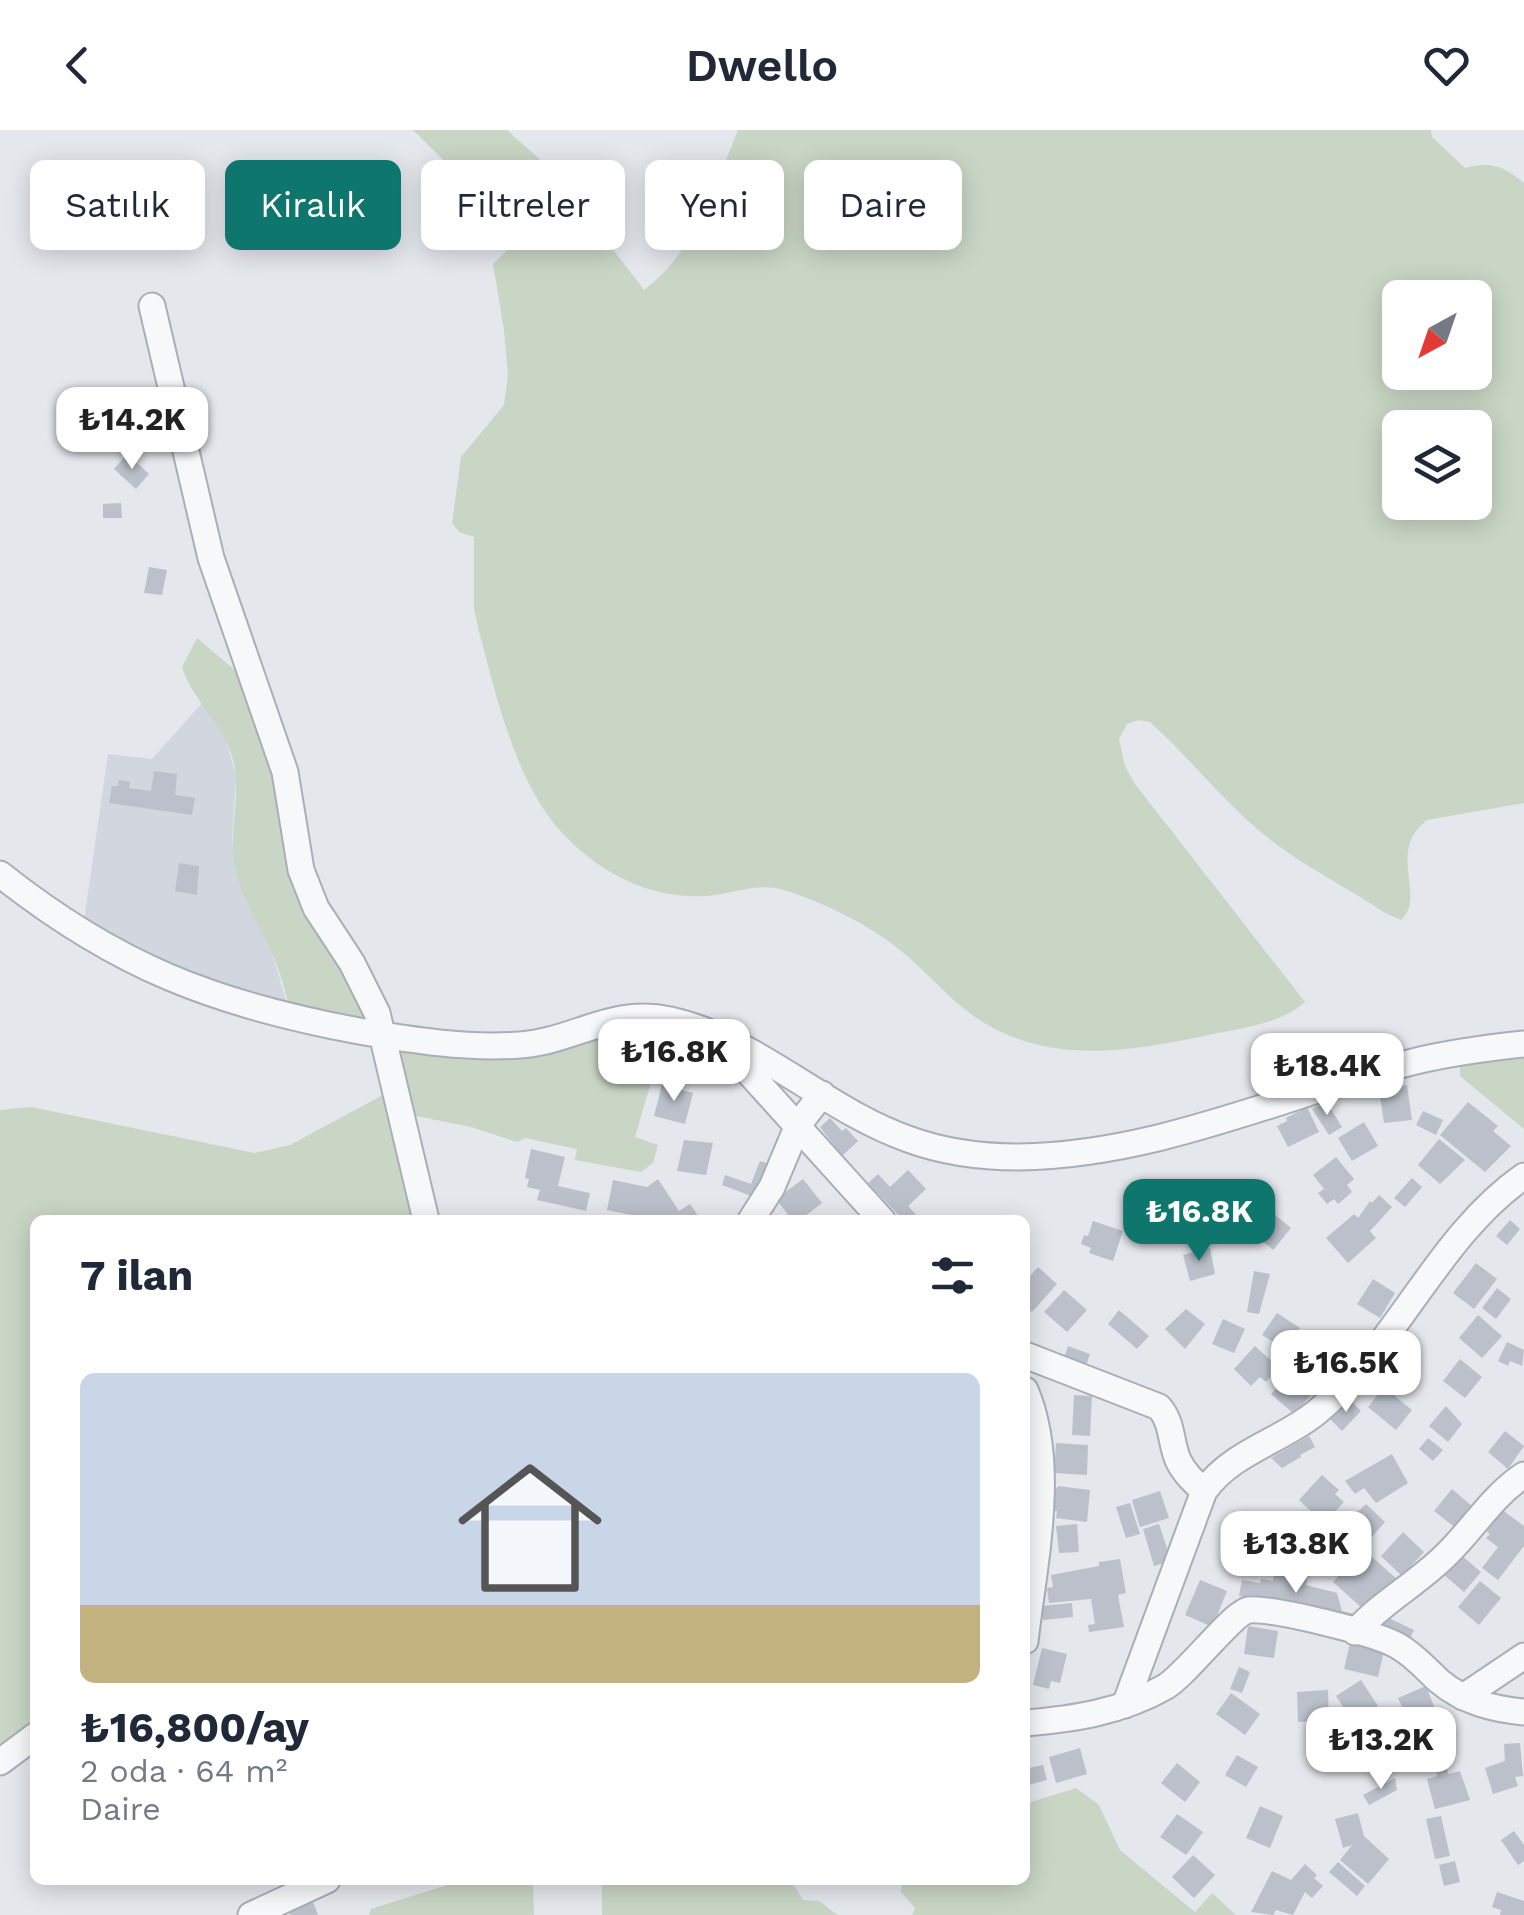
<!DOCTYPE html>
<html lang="tr">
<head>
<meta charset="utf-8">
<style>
  body { margin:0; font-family:"Work Sans",sans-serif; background:#f2f2f3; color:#1f2937; height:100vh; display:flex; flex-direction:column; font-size:38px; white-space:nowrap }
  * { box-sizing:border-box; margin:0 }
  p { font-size:32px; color:#747a83 }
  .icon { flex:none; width:55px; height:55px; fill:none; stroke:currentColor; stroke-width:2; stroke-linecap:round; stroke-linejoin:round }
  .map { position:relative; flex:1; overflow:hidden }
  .details { position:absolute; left:30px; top:1085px; width:1000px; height:670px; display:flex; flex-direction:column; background:#fff; border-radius:15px; box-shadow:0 5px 25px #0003 }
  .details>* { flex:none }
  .hud { position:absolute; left:30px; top:30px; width:1000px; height:90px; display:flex; gap:20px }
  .needle { width:65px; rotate:220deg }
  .tools { position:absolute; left:1382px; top:150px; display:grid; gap:20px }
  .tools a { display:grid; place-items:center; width:110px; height:110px; border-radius:15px; background:#fff; box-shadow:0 5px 25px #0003; font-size:50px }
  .price { position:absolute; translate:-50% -85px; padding:0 22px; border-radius:20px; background:#fff; color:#222; font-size:32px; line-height:65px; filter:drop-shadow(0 2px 5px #0008) }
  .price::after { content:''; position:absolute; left:50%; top:60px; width:30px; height:22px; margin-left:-15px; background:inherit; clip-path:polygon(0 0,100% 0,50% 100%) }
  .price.current { background:#0f766e; color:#fff }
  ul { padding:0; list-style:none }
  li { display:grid; align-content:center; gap:20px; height:530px; padding:0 50px }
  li+li { border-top:2px solid #e0e1e3 }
  li span { display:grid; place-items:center; height:310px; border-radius:15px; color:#555 }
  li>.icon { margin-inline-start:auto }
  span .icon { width:180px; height:180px; fill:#fffc; stroke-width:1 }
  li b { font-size:42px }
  h2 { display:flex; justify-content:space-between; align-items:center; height:120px; padding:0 50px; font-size:42px }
  .pill { padding:0 35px; border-radius:15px; background:#fff; box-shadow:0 5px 25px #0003; font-size:35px; line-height:90px }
  .pill.current { background:#0f766e; color:#fff }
  header { display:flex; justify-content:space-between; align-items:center; height:130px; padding:0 50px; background:#fff; font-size:45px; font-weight:600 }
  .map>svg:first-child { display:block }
  .built { fill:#d2d6de }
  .green { fill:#c9d6c5; fill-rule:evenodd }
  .building { fill:#bbc0ca }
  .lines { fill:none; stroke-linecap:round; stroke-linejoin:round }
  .minor-casing { stroke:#a9aeb7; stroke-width:29 }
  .minor { stroke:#f7f8fa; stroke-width:25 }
</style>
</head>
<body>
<header><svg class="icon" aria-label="back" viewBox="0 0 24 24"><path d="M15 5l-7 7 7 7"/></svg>Dwello<svg class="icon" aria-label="heart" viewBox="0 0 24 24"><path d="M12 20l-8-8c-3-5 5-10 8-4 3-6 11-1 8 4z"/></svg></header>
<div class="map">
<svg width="1524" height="1785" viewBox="0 0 1524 1785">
  <rect width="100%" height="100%" fill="#e4e7ec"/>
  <path class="built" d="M203 572 226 611 236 646 232 708 236 741 273 826 291 887 82 804 108 624 152 629Z"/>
  <path class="green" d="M413 0H507L553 41 644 160C695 122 715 56 738 0H1431L1432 7 1465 38C1490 31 1504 36 1524 53V673L1427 690C1386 721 1427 767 1401 790L1385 783C1347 757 1303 736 1267 707 1224 673 1191 629 1150 592L1138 590 1127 594 1119 609 1125 636 1135 654 1305 872C1279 896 1233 899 1199 907 1127 922 1052 933 986 894 954 876 929 843 900 820 868 794 826 774 787 761 757 751 736 764 706 766 654 769 607 747 570 711 516 660 497 567 478 498L474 478V407L459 402 452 393 461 327 504 275 508 245 504 200 493 134 518 109 519 105ZM1400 168H1475V242H1400ZM1400 298H1475V372H1400Z
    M197 508 237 542 262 570 295 711 382 905 437 912 669 890 635 1007 658 1015 653 1033 641 1042 575 1030 577 1019 525 1008 517 1012 471 997 401 983 426 1090H35V1606L0 1632V980L31 977 255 1023 290 1015 394 959 382 905 291 887C287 867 282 847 274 828 261 798 242 770 235 737 227 699 244 661 231 623 219 591 192 568 182 537Z
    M1524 914V999L1460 946V922Z
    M1076 1658 1099 1675 1120 1720 1195 1782 1212 1763 1236 1785H912L915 1778 901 1762 902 1750H1025V1674Z
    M463 1750H533L534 1785H369L371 1779Z
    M602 1750H791L803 1770 819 1771 838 1785H602Z"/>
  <path class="building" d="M127 324 149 344 136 359 114 339Z
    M121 373 122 388H103V374Z
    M149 437 167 440 162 465 144 463Z
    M154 641 177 644 175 665 195 668 192 685 109 673 112 656H118L119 650 130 652 129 658 151 661Z
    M179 733 199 736 197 765 175 761Z
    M662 955 693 963 685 994 654 986Z
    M1407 955 1412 990 1384 993 1379 959Z
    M1326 971 1342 997 1329 1005 1312 979Z
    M1468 972 1498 996 1493 1001 1511 1016 1485 1042 1440 1005Z
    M1307 977 1319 1002 1288 1017 1277 996 1287 991 1286 988Z
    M1423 981 1443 990 1436 1005 1416 995Z
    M830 988 842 1001 846 998 858 1011 842 1026 820 997Z
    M1364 992 1378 1016 1352 1031 1338 1008Z
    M1439 1009 1465 1030 1440 1054 1418 1035Z
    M684 1010 713 1013 706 1045 677 1041Z
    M531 1019 565 1027 558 1056 590 1063 586 1081 537 1070 540 1060 527 1057 529 1049 525 1048Z
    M1336 1027 1354 1049 1347 1055 1352 1062 1338 1074 1334 1069 1327 1074 1318 1063 1324 1059 1313 1045Z
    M760 1031 770 1034 754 1067 722 1055 725 1045 751 1054Z
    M908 1040 926 1059 908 1076 921 1090H903L868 1053 878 1044 890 1057Z
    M1412 1048 1422 1057 1405 1077 1394 1068Z
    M658 1049 679 1081 690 1074 701 1090H641V1087L607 1080 613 1050 647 1057Z
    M803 1049 822 1073 800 1090H792L776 1069Z
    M1189 1054 1199 1080 1174 1090 1164 1064Z
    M1379 1065 1392 1077 1370 1101 1376 1108 1348 1133 1326 1108 1354 1084 1358 1088 1370 1071 1372 1073Z
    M1268 1079 1291 1098 1273 1120 1250 1100Z
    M1510 1090 1520 1099 1507 1115 1496 1106Z
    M1093 1091 1123 1101 1113 1131 1089 1123 1091 1118 1081 1114 1084 1105 1088 1106Z
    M1210 1118 1215 1144 1190 1151 1183 1125Z
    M1476 1133 1497 1149 1474 1179 1453 1163Z
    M1038 1137 1057 1154 1032 1182 1025 1176V1152Z
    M1254 1141 1270 1144 1259 1184 1247 1182Z
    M1373 1149 1395 1163 1380 1188 1357 1174Z
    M1497 1158 1511 1169 1496 1189 1482 1178Z
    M1064 1160 1087 1180 1067 1202 1044 1182Z
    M1186 1179 1205 1194 1185 1219 1165 1199Z
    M1119 1180 1149 1206 1137 1219 1108 1194Z
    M1277 1183 1300 1198 1286 1220 1262 1205Z
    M1478 1185 1502 1206 1482 1228 1459 1208Z
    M1223 1189 1245 1199 1234 1223 1212 1214Z
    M1313 1204 1340 1224 1324 1245 1297 1225Z
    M1405 1212 1414 1219 1399 1237 1390 1229Z
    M1507 1212 1524 1220 1522 1236 1510 1231 1508 1236 1498 1231Z
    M1068 1216 1090 1224 1086 1236 1064 1228Z
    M1255 1216 1279 1238 1266 1252 1260 1247 1251 1256 1234 1239Z
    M1460 1229 1482 1247 1465 1268 1443 1251Z
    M1289 1244 1312 1264 1294 1284 1271 1264Z
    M1384 1257 1412 1280 1396 1300 1368 1277Z
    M1074 1265 1092 1266 1090 1306 1072 1305Z
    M1349 1269 1361 1281 1342 1301 1330 1289Z
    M1446 1276 1462 1294 1448 1312 1429 1296Z
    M1505 1301 1524 1316 1508 1339 1488 1322Z
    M1309 1306 1315 1317 1300 1325 1301 1327 1282 1338 1271 1328Z
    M1428 1308 1443 1320 1433 1331 1419 1319Z
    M1056 1313 1088 1315 1087 1345 1054 1343Z
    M1392 1324 1408 1353 1376 1373 1364 1358 1355 1364 1345 1351Z
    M1322 1345 1339 1360 1335 1364 1344 1372 1324 1394 1299 1370Z
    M1058 1356 1090 1360 1087 1392 1056 1388 1057 1381 1047 1380 1048 1369Z
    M1452 1359 1474 1378 1457 1399 1434 1381Z
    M1160 1361 1169 1388 1140 1397 1132 1370Z
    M1130 1373 1140 1404 1126 1408 1116 1377Z
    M1366 1374 1385 1392 1369 1410 1366 1407 1350 1423 1332 1405Z
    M1501 1379 1524 1396V1416L1498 1450 1482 1438 1498 1417 1486 1408 1490 1404 1485 1400Z
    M1077 1394 1079 1422 1059 1423 1056 1396Z
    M1159 1394 1168 1421 1164 1433 1154 1436 1143 1399Z
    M1403 1402 1424 1422 1402 1446 1381 1426Z
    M1363 1419 1398 1450 1390 1459 1386 1456 1363 1479 1333 1452Z
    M1461 1425 1481 1442 1464 1462 1444 1445Z
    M1120 1429 1126 1463 1118 1465 1124 1497 1089 1502 1088 1495 1095 1494 1091 1469 1049 1473 1047 1458 1053 1457 1051 1445 1099 1436V1432Z
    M1275 1442 1307 1449 1306 1455 1337 1463 1342 1481 1354 1484 1352 1493 1239 1466 1242 1450 1260 1453 1261 1449 1273 1451Z
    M1200 1450 1227 1461 1214 1493 1208 1495 1185 1485Z
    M1480 1451 1501 1468 1479 1495 1458 1477Z
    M1072 1473 1073 1487 1043 1490 1042 1476Z
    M1380 1484 1414 1500 1408 1512 1375 1495Z
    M1248 1496 1278 1501 1274 1528 1244 1524Z
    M1350 1513 1384 1521 1378 1547 1344 1539Z
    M1042 1518 1067 1524 1060 1553 1051 1551 1049 1559 1033 1555Z
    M1239 1537 1250 1542 1242 1563 1230 1559Z
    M1361 1550 1378 1576 1354 1593 1336 1566Z
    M1426 1556 1435 1579 1408 1590 1398 1568Z
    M1328 1560 1329 1590 1298 1592 1297 1562Z
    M1231 1563 1260 1584 1245 1605 1216 1584Z
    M1520 1613 1523 1646 1515 1647 1518 1656 1493 1664 1485 1638 1505 1631 1504 1614Z
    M1080 1618 1087 1644 1056 1653 1049 1627Z
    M1237 1625 1258 1637 1246 1657 1225 1645Z
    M1177 1633 1200 1652 1185 1672 1161 1653Z
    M1043 1635 1047 1650 1025 1656V1639Z
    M1447 1638 1448 1644 1460 1641 1470 1670 1435 1679 1427 1649 1437 1646 1436 1640Z
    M1395 1648 1397 1660 1369 1675 1363 1665Z
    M1260 1676 1283 1686 1270 1718 1246 1708Z
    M1358 1683 1364 1706 1389 1729 1368 1754 1340 1730 1352 1715 1343 1718 1335 1689Z
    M1177 1684 1203 1702 1186 1725 1160 1707Z
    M1441 1686 1450 1726 1435 1729 1426 1689Z
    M1514 1701 1524 1715V1731L1518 1735 1501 1710Z
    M1193 1725 1215 1745 1194 1768 1172 1747Z
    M1455 1731 1460 1752 1444 1756 1439 1735Z
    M1338 1732 1365 1756 1357 1766 1329 1742Z
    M1305 1734 1317 1745 1314 1748 1323 1756 1312 1768 1305 1762 1293 1785 1276 1780 1273 1785 1251 1782 1272 1741 1291 1750Z
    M1497 1762 1524 1771V1785H1500L1501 1780 1492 1777Z
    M310 1764 318 1785H290L285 1773Z"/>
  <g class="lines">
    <defs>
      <path id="minor" d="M152 176 211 428 285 642 301 740 316 778 352 833 377 883 426 1090
        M0 744C116 836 214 874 359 901 411 910 467 919 520 915 575 911 612 877 670 890 760 910 823 979 908 1009 943 1022 982 1027 1019 1027 1157 1025 1281 966 1412 932 1449 923 1486 918 1524 914
        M724 915 882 1090
        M751 1090 772 1057 798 995 822 964
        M1025 1225 1159 1277C1173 1293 1170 1311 1178 1330 1184 1343 1194 1352 1204 1361
        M1025 1260C1057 1334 1034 1433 1025 1511
        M1355 1502C1383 1471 1417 1454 1446 1425 1473 1399 1492 1366 1524 1345
        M1463 1567 1524 1526
        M1125 1575 1204 1361C1233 1321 1280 1312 1317 1282 1397 1216 1438 1106 1524 1046
        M1025 1593C1074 1589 1121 1582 1165 1557 1187 1544 1233 1482 1249 1480 1274 1478 1376 1503 1398 1516 1414 1525 1426 1539 1439 1551 1464 1572 1493 1579 1524 1582
        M0 1632 35 1606
        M251 1785 327 1750"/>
    </defs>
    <use href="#minor" class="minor-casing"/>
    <use href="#minor" class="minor"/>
  </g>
</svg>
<div class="tools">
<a><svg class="needle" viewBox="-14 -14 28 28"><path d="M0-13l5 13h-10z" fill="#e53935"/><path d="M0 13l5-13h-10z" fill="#747a83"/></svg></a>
<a><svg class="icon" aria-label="layers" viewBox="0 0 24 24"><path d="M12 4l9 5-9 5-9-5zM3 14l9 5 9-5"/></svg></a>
</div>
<b class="price" style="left:132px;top:342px">₺14.2K</b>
<b class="price" style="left:674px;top:974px">₺16.8K</b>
<b class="price" style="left:1327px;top:988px">₺18.4K</b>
<b class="price current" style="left:1199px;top:1134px">₺16.8K</b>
<b class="price" style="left:1346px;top:1285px">₺16.5K</b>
<b class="price" style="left:1296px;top:1466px">₺13.8K</b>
<b class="price" style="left:1381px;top:1662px">₺13.2K</b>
<div class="hud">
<a class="pill">Satılık</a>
<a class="pill current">Kiralık</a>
<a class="pill">Filtreler</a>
<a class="pill">Yeni</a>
<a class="pill">Daire</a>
</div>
<section class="details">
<h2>7 ilan<svg class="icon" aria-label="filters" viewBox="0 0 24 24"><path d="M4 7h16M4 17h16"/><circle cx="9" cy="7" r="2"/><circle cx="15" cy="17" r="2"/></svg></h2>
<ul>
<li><span style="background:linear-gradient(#c9d6e8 75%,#c2b280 0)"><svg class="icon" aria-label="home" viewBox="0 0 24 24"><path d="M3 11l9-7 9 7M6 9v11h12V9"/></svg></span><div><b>₺16,800/ay</b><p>2 oda · 64 m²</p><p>Daire</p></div></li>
</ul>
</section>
</div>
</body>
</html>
